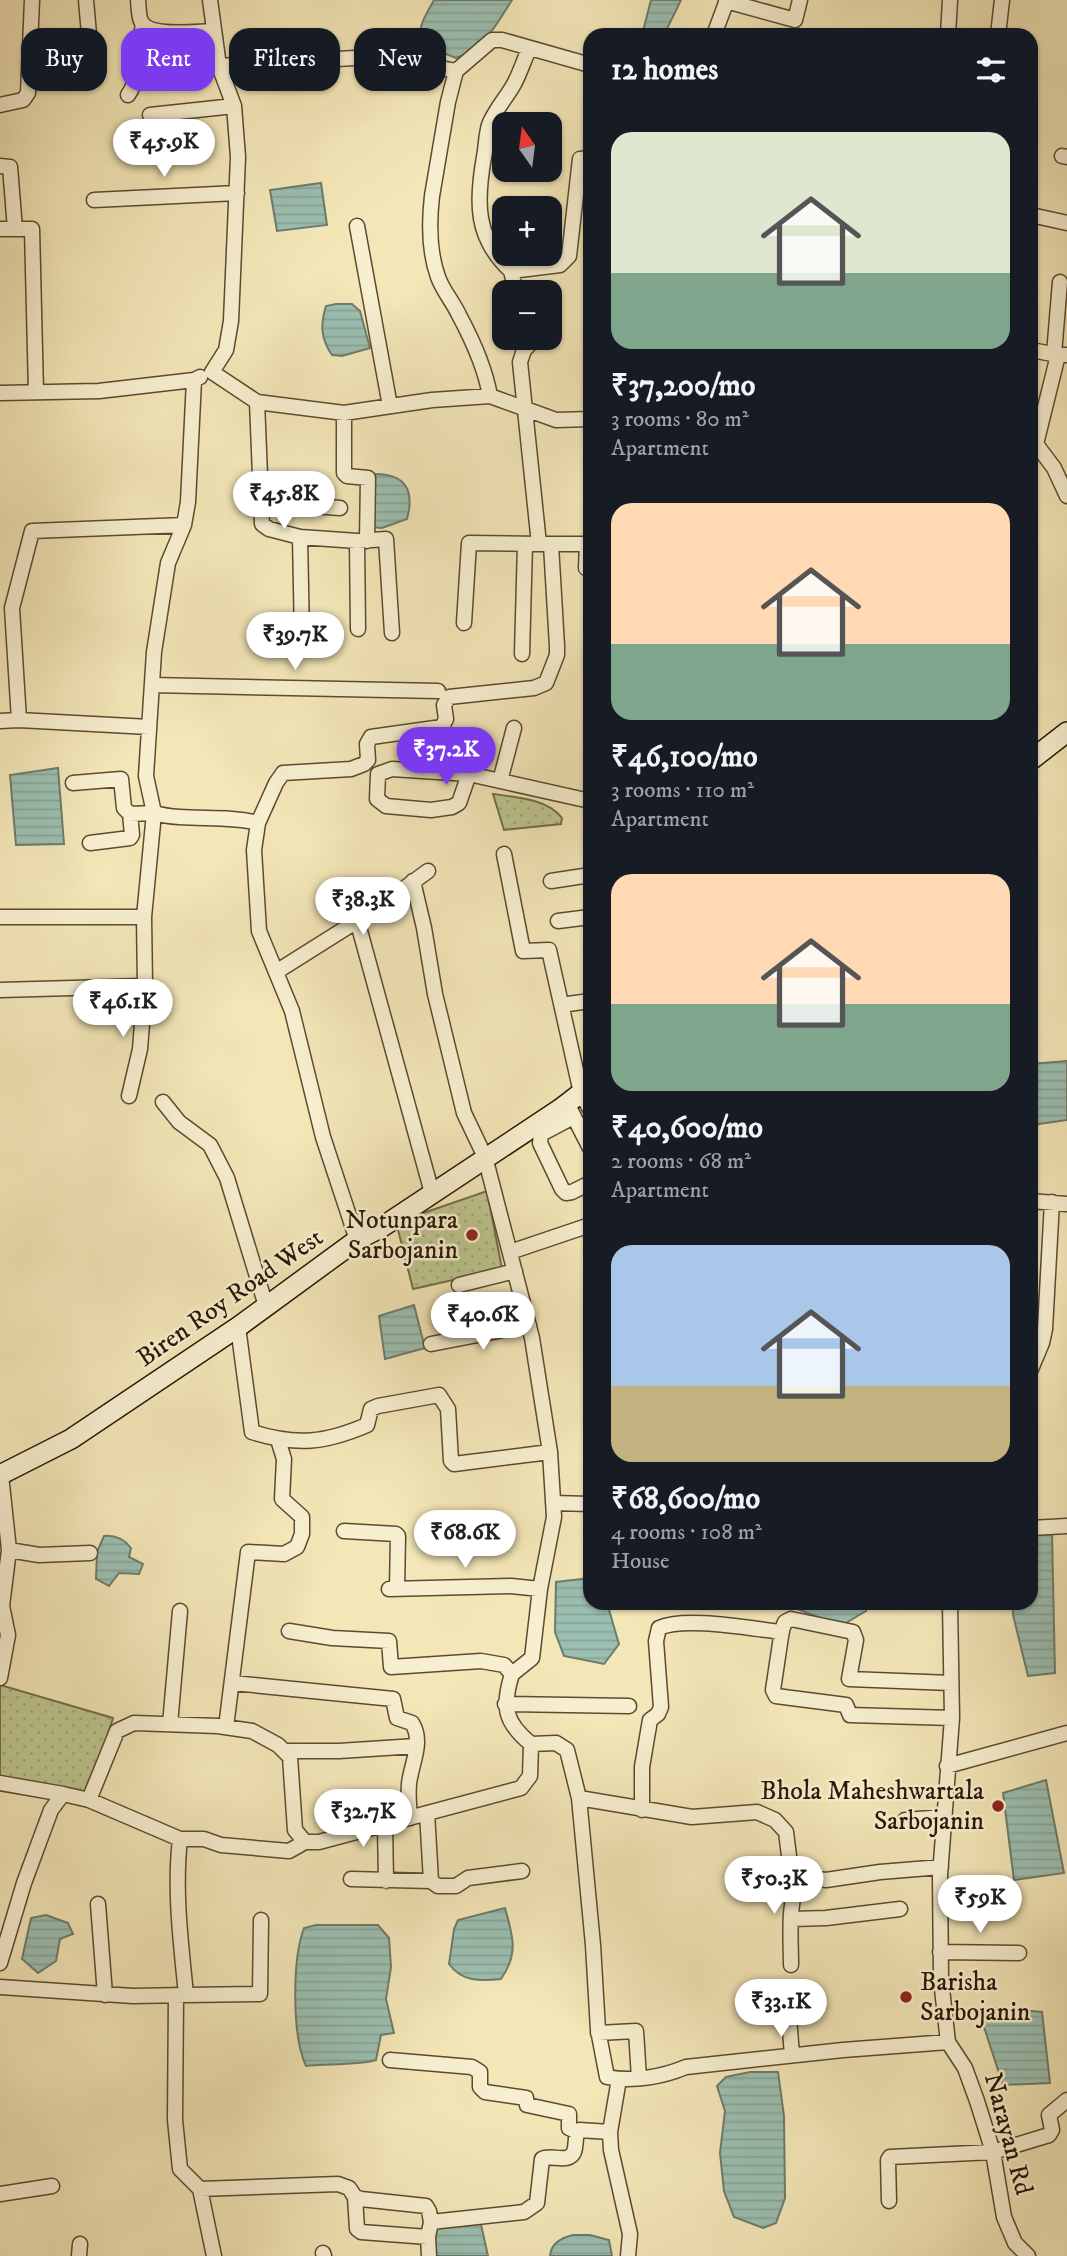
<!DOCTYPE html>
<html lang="en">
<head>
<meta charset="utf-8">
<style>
  body { margin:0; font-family:"IM FELL DW Pica",serif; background:#242831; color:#f1f3f6; height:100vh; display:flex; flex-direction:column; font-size:26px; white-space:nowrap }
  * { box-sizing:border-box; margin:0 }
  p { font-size:23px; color:#9ea1a6 }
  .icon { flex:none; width:38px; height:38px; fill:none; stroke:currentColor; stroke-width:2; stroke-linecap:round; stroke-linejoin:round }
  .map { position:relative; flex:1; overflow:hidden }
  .details { position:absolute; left:583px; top:28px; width:455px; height:1582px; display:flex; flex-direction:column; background:#171b24; border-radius:21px; box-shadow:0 2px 5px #0004 }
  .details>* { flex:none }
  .top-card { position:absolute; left:21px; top:28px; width:457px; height:63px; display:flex; gap:14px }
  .needle { width:46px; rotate:346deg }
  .controls { position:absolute; left:492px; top:112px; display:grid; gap:14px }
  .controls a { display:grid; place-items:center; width:70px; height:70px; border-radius:14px; background:#171b24; box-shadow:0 2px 5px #0004; font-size:35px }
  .price { position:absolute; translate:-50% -60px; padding:0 16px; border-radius:24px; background:#fff; color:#222; font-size:23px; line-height:46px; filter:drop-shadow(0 2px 4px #0008) }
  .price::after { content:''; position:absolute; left:50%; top:42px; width:21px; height:16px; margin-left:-10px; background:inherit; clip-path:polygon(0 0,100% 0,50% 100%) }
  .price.on { background:#7c3aed; color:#fff }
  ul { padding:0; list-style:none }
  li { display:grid; align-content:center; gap:14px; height:371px; padding:0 28px }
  li span { display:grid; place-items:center; height:217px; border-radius:21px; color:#555 }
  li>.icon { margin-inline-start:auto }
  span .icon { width:126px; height:126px; fill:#fffc; stroke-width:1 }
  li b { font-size:30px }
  h2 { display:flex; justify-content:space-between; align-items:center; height:84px; padding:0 28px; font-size:30px }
  .chip { padding:0 24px; border-radius:21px; background:#171b24; box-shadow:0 2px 5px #0004; font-size:24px; line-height:63px }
  .chip.on { background:#7c3aed; color:#fff }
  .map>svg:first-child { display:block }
  .green { fill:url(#green-dots); stroke:#726d48; stroke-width:2 }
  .water { fill:url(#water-rules); stroke:#6d7b6c; stroke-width:2 }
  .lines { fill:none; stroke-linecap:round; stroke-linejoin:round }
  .minor-casing { stroke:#5c4a31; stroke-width:17 }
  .secondary-casing { stroke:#291604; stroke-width:22 }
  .minor { stroke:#f7efd0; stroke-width:14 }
  .secondary { stroke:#f7efd0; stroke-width:19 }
  .poi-dot { fill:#8f2418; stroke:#f7efd0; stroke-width:2.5 }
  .labels { text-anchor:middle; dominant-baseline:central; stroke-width:5; stroke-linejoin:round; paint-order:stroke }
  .poi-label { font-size:26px; fill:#291604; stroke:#f7efd0; text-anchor:end }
  .street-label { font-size:26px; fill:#291604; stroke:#f7efd0 }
</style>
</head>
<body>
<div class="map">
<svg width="1067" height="2256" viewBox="0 0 1067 2256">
  <defs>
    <pattern id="green-dots" width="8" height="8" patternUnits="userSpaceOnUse" patternTransform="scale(1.75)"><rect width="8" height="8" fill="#bcc48d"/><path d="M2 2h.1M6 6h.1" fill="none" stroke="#a2a878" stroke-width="1.8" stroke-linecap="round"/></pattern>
    <pattern id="water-rules" width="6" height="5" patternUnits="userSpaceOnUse" patternTransform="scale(1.75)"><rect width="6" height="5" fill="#9bbfb1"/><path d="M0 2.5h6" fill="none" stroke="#86a397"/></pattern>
  </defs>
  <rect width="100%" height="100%" fill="#f3e6b7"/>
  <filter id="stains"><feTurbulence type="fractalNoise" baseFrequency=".00286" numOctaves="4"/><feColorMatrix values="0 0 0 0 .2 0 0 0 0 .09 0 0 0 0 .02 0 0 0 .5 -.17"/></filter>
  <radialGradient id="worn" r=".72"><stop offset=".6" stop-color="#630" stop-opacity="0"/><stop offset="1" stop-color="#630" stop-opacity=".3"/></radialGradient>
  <path class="green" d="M493 794C516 797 548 799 562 818L561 824 504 830Z
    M487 1191 502 1269 413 1289 397 1226 406 1219Z
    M0 1685 113 1718 90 1791 83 1792 0 1777Z"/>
  <path class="water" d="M434 0H512C498 22 484 50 456 58L423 45C415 29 426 15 434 0Z
    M651 0H681L664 35H642Z
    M321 183 327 225 277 231 270 190Z
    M336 304H352L360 311 370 348 342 356 332 355C321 339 320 325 326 306Z
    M375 474C405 474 415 490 407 519L382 528 370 527Z
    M58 768 64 844 16 845 10 775Z
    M1067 1061V1120L1031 1125V1064Z
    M414 1305 425 1348 385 1359 379 1316Z
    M1052 1533 1055 1673 1028 1676 1013 1615V1603H1031V1536Z
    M104 1536C116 1535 124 1539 131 1548L129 1557 143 1564 139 1574 119 1573 109 1586 96 1579 97 1552Z
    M590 1578V1603H607L619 1644 604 1664 564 1656 555 1632 556 1582Z
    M799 1603H866V1611L841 1626 797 1609Z
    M1046 1780 1064 1873 1014 1880 1003 1793Z
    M505 1908C513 1937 519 1953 501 1979 480 1981 462 1982 449 1964L454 1929 458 1920Z
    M46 1915 68 1923 73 1934 60 1939 56 1961 38 1973 22 1959 31 1918Z
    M316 1925H378L389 1938 391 1967 386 1999 394 2033 381 2035 376 2060C362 2065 324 2064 306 2066 292 2036 292 1960 304 1928Z
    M996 2008 1042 2012 1050 2083 1003 2085 980 2015Z
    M750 2072H778L784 2116 785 2198 776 2223 763 2228 734 2217 724 2191 720 2153 725 2111 717 2086 726 2077Z
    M480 2220 488 2256H432L429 2229Z
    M573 2235H590L609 2240 612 2256H550C551 2243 561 2238 573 2235Z"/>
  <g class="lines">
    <defs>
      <path id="minor" d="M86 0 91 57
        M138 0C139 7 138 17 142 23 152 38 197 31 214 31
        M210 0 219 66 234 106 238 157 231 321 226 350 212 372 257 402 344 413 432 400 490 396 556 420 590 419
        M726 1 795 20 800 0
        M714 35 727 0
        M948 35 950 0
        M998 35 1002 0
        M529 49C524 60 520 73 514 84 507 97 494 111 489 125 486 135 486 147 484 157 476 202 475 238 511 271L560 265 569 256 580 159 590 158
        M219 66 354 58H391L456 71
        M128 95C141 77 138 47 143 25
        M0 105 23 100 28 93 32 0
        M150 115 234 106
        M1062 156 1067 157
        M0 166 10 167 15 229
        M94 200 237 193
        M1031 215 1067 223
        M357 226 390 406
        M0 229H32L36 392
        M511 271 516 292
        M536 338 524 350 520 362 539 544H587L586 568 590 569
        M1031 350 1058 355
        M1054 354 1060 282
        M194 380 188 502 184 525 168 563 154 652 146 776 154 813C187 822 223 814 258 823L254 850 259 931 292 1011 323 1137 357 1240
        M0 393 99 391 194 380 200 377
        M490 396C485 367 473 341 459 315 453 302 443 291 438 277 429 252 429 222 432 196L448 102 456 71 492 40H502L590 65
        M257 402 262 524 269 529 300 537
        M344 413V473L347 476 368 478 367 541
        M1036 444 1058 355H1067
        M1036 444 1054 468 1067 496
        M262 502 340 508
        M357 541 358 629
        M464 623 469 543 539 544
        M302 637 300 537 357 541 386 539 392 633
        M522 654 525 544
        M152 685 438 691
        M19 720 149 727
        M0 721 19 720 12 608 32 531 184 525
        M469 774 459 803 452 807 431 810 386 806 377 799 378 774 392 769 469 774 590 801
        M500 781 514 728
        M73 783 121 779 124 808 130 814
        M258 823 276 783 283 773 351 769 364 764 368 760 367 744 371 737 442 727 446 719 444 705 449 697 534 688 546 683 557 655V646L551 545
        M504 854 523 951 549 950 581 1093 590 1109
        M413 881 424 928 435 994 464 1113 485 1157 532 1338 550 1452 554 1517 540 1589 532 1658 512 1674
        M551 881 590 875
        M0 917H144
        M357 920 432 1193
        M558 921 590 917
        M276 972 376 909 428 871
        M0 990 145 986 144 917 154 813 130 814 132 835 130 838 90 843
        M568 1004 590 1001
        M129 1096 140 1049 145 986
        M163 1102 179 1122 210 1145 227 1178 266 1306
        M571 1111 590 1148
        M573 1117 543 1133 541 1135 540 1143 562 1189 566 1193 572 1192 590 1183
        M1031 1201 1067 1204
        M510 1252 590 1225
        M459 1285 515 1271
        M238 1327 252 1432C297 1446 325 1443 367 1425L371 1409 378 1406 439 1395 448 1409 451 1461 454 1464 550 1452
        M431 1344 529 1325
        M1031 1369 1042 1343 1045 1329 1052 1202
        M553 1503 590 1504
        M1031 1528 1067 1526
        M344 1531 396 1534 398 1536 397 1589
        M9 1550 39 1555 90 1553
        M389 1589 511 1586 540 1589
        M950 1603 952 1718 940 1875 941 1980 948 2042 965 2068 977 2101 993 2152 1004 2217 1015 2243 1028 2256
        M0 1678 8 1635 2 1606 9 1550 1 1475
        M233 1683 393 1699 397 1718 412 1723C424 1742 411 1764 409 1784 408 1795 409 1807 410 1818
        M951 1683 849 1679 856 1640 853 1632 791 1619 785 1622 782 1630 773 1690 776 1696 846 1705 850 1715 952 1718
        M505 1704 629 1706
        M170 1724 180 1611
        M226 1727 248 1552 284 1554 297 1547 302 1534V1517L282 1499 284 1459 278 1440
        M531 1744 556 1743 567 1750 579 1798 692 1817 757 1812 775 1820 786 1832 790 1864 800 1877 826 1880 880 1872 941 1867
        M284 1751H339L416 1746
        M947 1766 1067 1733
        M0 1783 63 1794
        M579 1798 593 1945 598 2030 607 2077C633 2082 662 2077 686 2067L843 2050 948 2042
        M89 1800 180 1839H204L221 1845 289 1851 305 1842
        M642 1810V1767L650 1720 658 1714 661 1707 656 1641 659 1628C685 1616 752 1629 782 1632
        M905 1820 944 1817
        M385 1825 386 1881
        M351 1879 431 1881 427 1813
        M431 1881 438 1886H456L468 1878 522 1871
        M98 1904 105 1995
        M792 1919 826 1918 900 1909
        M940 1952 1019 1953
        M0 1963 24 1883 51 1810 63 1794 89 1800 117 1731 134 1723 218 1726 252 1731 278 1745 290 1757 295 1830 305 1842H319L521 1788 530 1776 531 1744C504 1722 502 1706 512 1674L504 1665 481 1661 391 1667 389 1641 332 1638 289 1631
        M791 1965C791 1936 787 1904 800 1877
        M0 1987 133 1996 186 1995C181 1943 174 1891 180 1839
        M787 1992 792 2055
        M176 1995 175 2120 180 2169 200 2189 338 2184 349 2188 355 2197 361 2199 426 2206 429 2211 431 2222 524 2212 537 2203 542 2159C551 2154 569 2164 574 2152 577 2144 574 2137 579 2130L610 2132
        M186 1995 260 1994 261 1920
        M598 2033 636 2031 639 2078
        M390 2060 472 2067 480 2072V2087L485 2092 526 2098 527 2105 569 2114V2128L577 2132
        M619 2079 610 2132 611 2150 630 2234 628 2256
        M200 2189 214 2256
        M0 2194 52 2186
        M355 2197 357 2229 361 2232 428 2237 431 2222
        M889 2201 888 2160 890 2157 993 2152 1049 2135 1052 2130 1049 2115 1067 2100
        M428 2237 429 2256
        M323 2253 324 2256
        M79 2256 80 2244"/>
      <path id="secondary" d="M1031 760 1067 732
        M0 1475 71 1439 238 1327 357 1240 382 1227 560 1109 590 1086"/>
    </defs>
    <use href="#minor" class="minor-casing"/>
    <use href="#secondary" class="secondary-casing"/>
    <use href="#minor" class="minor"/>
    <use href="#secondary" class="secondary"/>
  </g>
  <g class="poi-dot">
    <circle cx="472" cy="1235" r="7"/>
    <circle cx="998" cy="1806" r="7"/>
    <circle cx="906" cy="1997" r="7"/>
  </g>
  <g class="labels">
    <g class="poi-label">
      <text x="458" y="1220">Notunpara<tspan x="458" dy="30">Sarbojanin</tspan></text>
      <text x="984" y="1791">Bhola Maheshwartala<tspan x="984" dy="30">Sarbojanin</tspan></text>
      <text x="920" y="1982" text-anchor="start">Barisha<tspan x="920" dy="30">Sarbojanin</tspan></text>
    </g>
    <g class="street-label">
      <text transform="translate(230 1298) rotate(-35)">Biren Roy Road West</text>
      <text transform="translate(1008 2134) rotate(75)">Narayan Rd</text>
    </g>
  </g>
  <rect width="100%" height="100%" filter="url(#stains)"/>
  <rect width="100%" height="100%" fill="url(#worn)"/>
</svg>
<div class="controls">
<a><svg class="needle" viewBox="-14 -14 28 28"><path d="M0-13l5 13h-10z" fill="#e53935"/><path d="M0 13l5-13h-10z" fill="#9ea1a6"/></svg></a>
<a>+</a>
<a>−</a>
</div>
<b class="price" style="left:164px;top:179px">₹45.9K</b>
<b class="price" style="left:284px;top:531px">₹45.8K</b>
<b class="price" style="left:295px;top:672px">₹39.7K</b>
<b class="price on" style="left:446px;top:787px">₹37.2K</b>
<b class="price" style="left:363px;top:937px">₹38.3K</b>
<b class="price" style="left:123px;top:1039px">₹46.1K</b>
<b class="price" style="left:483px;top:1352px">₹40.6K</b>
<b class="price" style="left:465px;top:1570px">₹68.6K</b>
<b class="price" style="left:363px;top:1849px">₹32.7K</b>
<b class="price" style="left:774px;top:1916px">₹50.3K</b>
<b class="price" style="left:980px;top:1935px">₹59K</b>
<b class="price" style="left:781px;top:2039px">₹33.1K</b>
<div class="top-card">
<a class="chip">Buy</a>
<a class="chip on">Rent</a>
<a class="chip">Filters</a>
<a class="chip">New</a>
</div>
<section class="details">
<h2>12 homes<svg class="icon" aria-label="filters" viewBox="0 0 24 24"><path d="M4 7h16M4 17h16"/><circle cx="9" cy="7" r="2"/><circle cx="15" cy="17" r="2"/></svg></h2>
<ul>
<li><span style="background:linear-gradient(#dfe7d0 65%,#7fa58c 0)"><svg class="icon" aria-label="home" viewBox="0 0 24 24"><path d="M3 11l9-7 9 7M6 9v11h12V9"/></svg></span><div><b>₹37,200/mo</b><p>3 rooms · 80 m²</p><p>Apartment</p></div></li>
<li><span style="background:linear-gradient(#ffd9b3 65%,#7fa58c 0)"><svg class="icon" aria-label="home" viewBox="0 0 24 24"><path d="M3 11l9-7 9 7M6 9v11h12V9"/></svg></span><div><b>₹46,100/mo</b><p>3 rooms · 110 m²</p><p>Apartment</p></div></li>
<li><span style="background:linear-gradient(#ffd9b3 60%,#7fa58c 0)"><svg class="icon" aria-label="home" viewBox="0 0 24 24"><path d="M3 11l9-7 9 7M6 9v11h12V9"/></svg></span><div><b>₹40,600/mo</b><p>2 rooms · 68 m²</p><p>Apartment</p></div></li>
<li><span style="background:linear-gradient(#a9c7e8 65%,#c2b280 0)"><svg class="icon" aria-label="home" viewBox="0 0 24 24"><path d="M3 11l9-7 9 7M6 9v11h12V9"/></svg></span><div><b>₹68,600/mo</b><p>4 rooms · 108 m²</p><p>House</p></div></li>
</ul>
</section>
</div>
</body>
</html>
